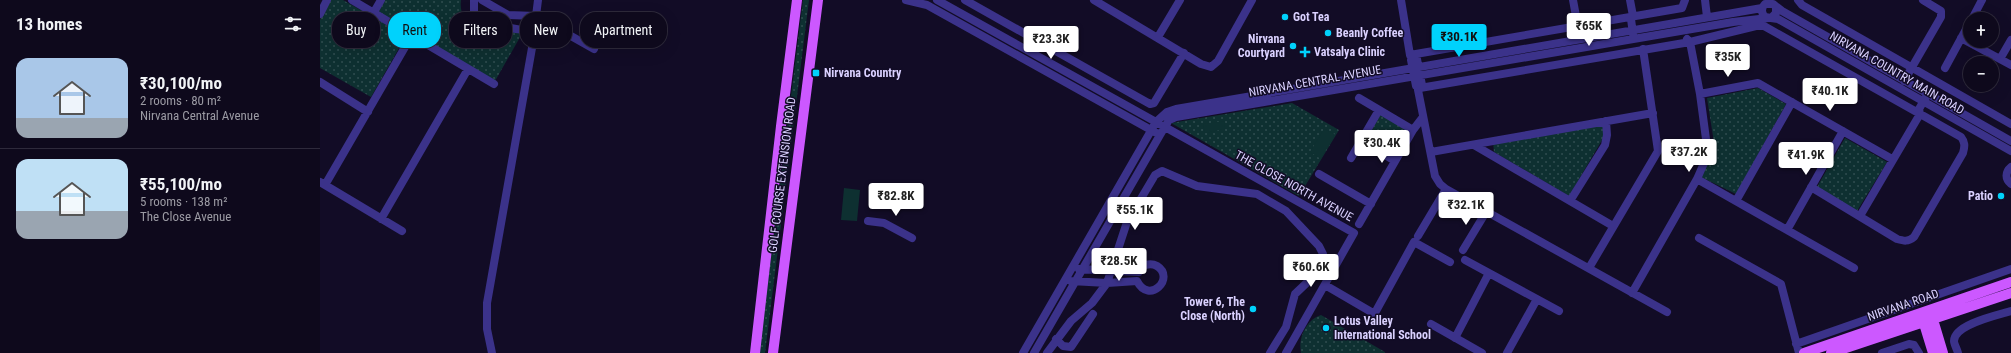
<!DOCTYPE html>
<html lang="en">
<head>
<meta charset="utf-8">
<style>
  body { margin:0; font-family:"Roboto Condensed",sans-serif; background:#171225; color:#f1f3f6; height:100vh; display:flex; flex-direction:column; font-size:15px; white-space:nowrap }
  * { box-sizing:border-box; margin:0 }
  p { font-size:13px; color:#9b9aa3 }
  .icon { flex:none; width:22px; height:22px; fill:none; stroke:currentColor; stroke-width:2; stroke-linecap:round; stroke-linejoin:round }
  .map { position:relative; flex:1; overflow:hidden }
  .sheet { display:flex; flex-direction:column; background:#0e091c; width:320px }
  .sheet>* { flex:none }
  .top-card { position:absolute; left:12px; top:12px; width:380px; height:36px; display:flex; gap:8px }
  .fabs { position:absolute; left:1643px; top:12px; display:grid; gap:8px }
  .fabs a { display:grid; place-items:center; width:36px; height:36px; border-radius:50%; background:#0e091c; box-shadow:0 4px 16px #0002,0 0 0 1px #2e2a3b; font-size:20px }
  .price { position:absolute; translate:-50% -34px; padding:0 9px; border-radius:4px; background:#fff; color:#222; font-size:13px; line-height:26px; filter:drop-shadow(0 1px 2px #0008) }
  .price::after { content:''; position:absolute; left:50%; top:24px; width:12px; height:9px; margin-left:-6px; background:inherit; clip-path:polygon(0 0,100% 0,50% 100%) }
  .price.current { background:#00d2fc; color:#111 }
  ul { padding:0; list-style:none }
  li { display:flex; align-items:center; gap:12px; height:100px; padding:0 16px }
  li+li { border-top:1px solid #2e2a3b }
  li span { display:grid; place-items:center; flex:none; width:112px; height:80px; border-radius:12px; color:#555 }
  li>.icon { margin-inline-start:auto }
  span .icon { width:48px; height:48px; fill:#fffc; stroke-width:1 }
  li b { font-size:17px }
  h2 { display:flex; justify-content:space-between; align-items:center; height:48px; padding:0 16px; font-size:17px }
  .chip { padding:0 14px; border-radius:16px; background:#0e091c; box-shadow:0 4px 16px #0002,0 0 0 1px #2e2a3b; font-size:14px; line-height:36px }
  .chip.current { background:#00d2fc; color:#111 }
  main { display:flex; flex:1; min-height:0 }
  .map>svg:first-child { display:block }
  .grass { fill:url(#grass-dots) }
  .pitch { fill:#0e3031 }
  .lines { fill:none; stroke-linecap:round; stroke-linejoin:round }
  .minor { stroke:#3b328a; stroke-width:8 }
  .major { stroke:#cc58ff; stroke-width:10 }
  .poi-dot { fill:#00d2fc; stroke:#120c26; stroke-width:1.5 }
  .labels { text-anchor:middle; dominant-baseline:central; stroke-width:3; stroke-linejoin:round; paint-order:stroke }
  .poi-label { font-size:12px; font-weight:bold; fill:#dad1ff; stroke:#120c26; text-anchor:start }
  .street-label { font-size:12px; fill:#dad1ff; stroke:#120c26 }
</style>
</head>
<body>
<main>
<section class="sheet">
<h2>13 homes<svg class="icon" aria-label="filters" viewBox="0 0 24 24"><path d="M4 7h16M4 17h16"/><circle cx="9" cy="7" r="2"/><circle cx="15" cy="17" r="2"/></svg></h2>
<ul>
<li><span style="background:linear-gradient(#a9c7e8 75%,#9aa5b1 0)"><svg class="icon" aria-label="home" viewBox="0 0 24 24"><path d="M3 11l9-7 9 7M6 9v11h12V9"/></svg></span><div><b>₹30,100/mo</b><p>2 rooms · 80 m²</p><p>Nirvana Central Avenue</p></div></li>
<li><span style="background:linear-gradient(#bfe0f5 65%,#9aa5b1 0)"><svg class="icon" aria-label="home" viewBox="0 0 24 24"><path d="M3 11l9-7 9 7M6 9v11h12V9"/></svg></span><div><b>₹55,100/mo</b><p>5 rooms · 138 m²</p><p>The Close Avenue</p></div></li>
</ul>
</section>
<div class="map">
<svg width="1691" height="353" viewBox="0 0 1691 353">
  <defs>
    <pattern id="grass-dots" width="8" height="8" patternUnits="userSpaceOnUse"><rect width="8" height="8" fill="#0e3031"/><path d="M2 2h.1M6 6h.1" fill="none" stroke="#304d50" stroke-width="1.8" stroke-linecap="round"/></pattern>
  </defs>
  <rect width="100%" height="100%" fill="#120c26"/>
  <path class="grass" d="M11 0H23L86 36 51 97 0 68V20Z
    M65 0H141C138 23 158 33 179 33 184 33 187 29 191 29 194 29 199 31 203 32L175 81 57 14Z
    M483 0H489L445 353H439Z
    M1438 88 1466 104 1416 194 1381 177 1395 149 1387 98Z
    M972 103 1019 130 979 196 851 123Z
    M1061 114 1087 130 1072 155 1046 140Z
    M1283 124 1285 135 1249 196 1174 152 1173 142Z
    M1525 138 1567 162 1537 211 1497 187Z
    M1001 315 1065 352V353H981C978 338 986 320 1001 315Z"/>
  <path class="pitch" d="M904 121 905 129 885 133 883 124Z
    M1004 129 1015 134 1001 159 990 152Z
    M524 188 540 190 537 221 521 220Z"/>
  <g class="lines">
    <path class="minor" d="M32 0 174 84
      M154 0V13C168 28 195 28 215 32
      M162 0 188 15 216 16
      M586 0 607 5 840 135 849 120 856 117 1413 22 1448 18
      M617 0 836 122 847 112 856 109 1442 8
      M645 0 830 104 834 103 864 53
      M774 0 881 64 891 67 898 61 932 0
      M1081 0 1090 55 1362 8 1365 0
      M1253 0 1258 27
      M1310 0 1313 16 1311 19 1313 34
      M1385 0 1387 17
      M1478 0 1482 5 1691 124
      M1456 7V13L1451 18 1445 17C1441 13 1441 8 1445 4H1453L1462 11 1691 141
      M54 12 61 0
      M0 14 7 0
      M1451 18 1458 19 1691 151
      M1652 19 1662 0
      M228 23 274 49
      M838 37 860 0
      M1641 38 1691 65
      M1680 59 1691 40
      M1625 68 1650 22
      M1584 81 1621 17V11L1603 0
      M0 82 48 112
      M1380 94 1438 83 1572 159
      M1039 98 1093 130
      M1041 140 1075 161
      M1154 145 1293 226
      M1111 152 1333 113
      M1031 158 1059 110
      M1691 167C1685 172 1685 179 1691 184
      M999 174 1051 204
      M1377 179 1534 268
      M0 182 82 231
      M5 185 92 35
      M1250 201 1285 145 1287 135 1286 121
      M1416 201 1472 102
      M1540 216 1600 114 1599 109 1606 97
      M61 219 148 69
      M548 221 564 223 592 238
      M1039 224 1093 130 1103 117
      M1467 230 1523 131
      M1098 236 1126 189
      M1379 238 1461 284 1479 353
      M1143 250 1166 212
      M1145 260 1239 311
      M1269 268 1338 151 1323 49
      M751 281 787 283 817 281C829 305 856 278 837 266 832 263 827 264 822 266L819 272 759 269
      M1005 285 1053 313 1056 311 1094 242 1130 262
      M1312 293 1377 179 1388 154 1380 94 1370 42 1367 39
      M1347 312 1126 189 1120 184 1115 176 1098 90 1102 85 1097 59 1093 55 1091 60 1096 86 1100 88 1370 42 1436 26H1444L1641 137C1645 142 1645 146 1643 153L1594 237C1588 242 1584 241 1577 239L1491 187
      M1111 324 1162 353
      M1135 338 1169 273
      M736 339 743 346 751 347 773 314
      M1476 344 1691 269
      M172 353 167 329V303L212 48 218 0
      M703 353 836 122 1034 233 966 353
      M714 353 840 135
      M727 353 751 321 772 303 787 283 807 222 835 175 842 171 877 186 937 194 966 211 999 246 1003 254 1002 263 996 274 975 294 966 327 950 353
      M1187 353 1217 299
      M1562 353 1589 344 1594 345 1599 353
      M1638 353C1637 349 1634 344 1634 341 1634 324 1678 315 1691 311"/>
    <path class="major" d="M1611 313 1623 353
      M1602 317 1613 353
      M435 353 461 126 477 0
      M453 353 498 0
      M1484 353 1691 282
      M1511 353 1691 293"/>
  </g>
  <g class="poi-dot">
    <circle cx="965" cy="17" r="4"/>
    <circle cx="1008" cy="33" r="4"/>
    <circle cx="973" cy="46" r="4"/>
    <path d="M983 46h4v4h4v4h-4v4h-4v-4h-4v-4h4z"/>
    <rect x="492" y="69" width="8" height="8" rx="2"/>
    <circle cx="1681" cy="196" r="4"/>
    <circle cx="933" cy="309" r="4"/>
    <circle cx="1006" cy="328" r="4"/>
  </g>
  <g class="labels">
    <g class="poi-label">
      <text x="973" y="17">Got Tea</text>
      <text x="1016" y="33">Beanly Coffee</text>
      <text x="965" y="39" text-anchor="end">Nirvana<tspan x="965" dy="14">Courtyard</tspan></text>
      <text x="994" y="52">Vatsalya Clinic</text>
      <text x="504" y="73">Nirvana Country</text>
      <text x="1673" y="196" text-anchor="end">Patio</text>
      <text x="925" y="302" text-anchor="end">Tower 6, The<tspan x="925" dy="14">Close (North)</tspan></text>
      <text x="1014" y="321">Lotus Valley<tspan x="1014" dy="14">International School</tspan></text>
    </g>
    <g class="street-label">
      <text transform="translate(1577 73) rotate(30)">NIRVANA COUNTRY MAIN ROAD</text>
      <text transform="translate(995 81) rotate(-10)">NIRVANA CENTRAL AVENUE</text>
      <text transform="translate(462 175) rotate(-83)">GOLF COURSE EXTENSION ROAD</text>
      <text transform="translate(974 186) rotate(29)">THE CLOSE NORTH AVENUE</text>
      <text transform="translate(1583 305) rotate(-19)">NIRVANA ROAD</text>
    </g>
  </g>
</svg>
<div class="fabs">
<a>+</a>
<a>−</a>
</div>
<b class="price" style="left:1269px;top:47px">₹65K</b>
<b class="price current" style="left:1139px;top:58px">₹30.1K</b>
<b class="price" style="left:731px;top:60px">₹23.3K</b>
<b class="price" style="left:1408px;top:78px">₹35K</b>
<b class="price" style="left:1510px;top:112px">₹40.1K</b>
<b class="price" style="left:1062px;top:164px">₹30.4K</b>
<b class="price" style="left:1369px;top:173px">₹37.2K</b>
<b class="price" style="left:1486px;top:176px">₹41.9K</b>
<b class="price" style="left:576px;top:217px">₹82.8K</b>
<b class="price" style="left:1146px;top:226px">₹32.1K</b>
<b class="price" style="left:815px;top:231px">₹55.1K</b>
<b class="price" style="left:799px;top:282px">₹28.5K</b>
<b class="price" style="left:991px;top:288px">₹60.6K</b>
<div class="top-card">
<a class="chip">Buy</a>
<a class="chip current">Rent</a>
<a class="chip">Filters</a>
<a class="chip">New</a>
<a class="chip">Apartment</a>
</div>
</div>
</main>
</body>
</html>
